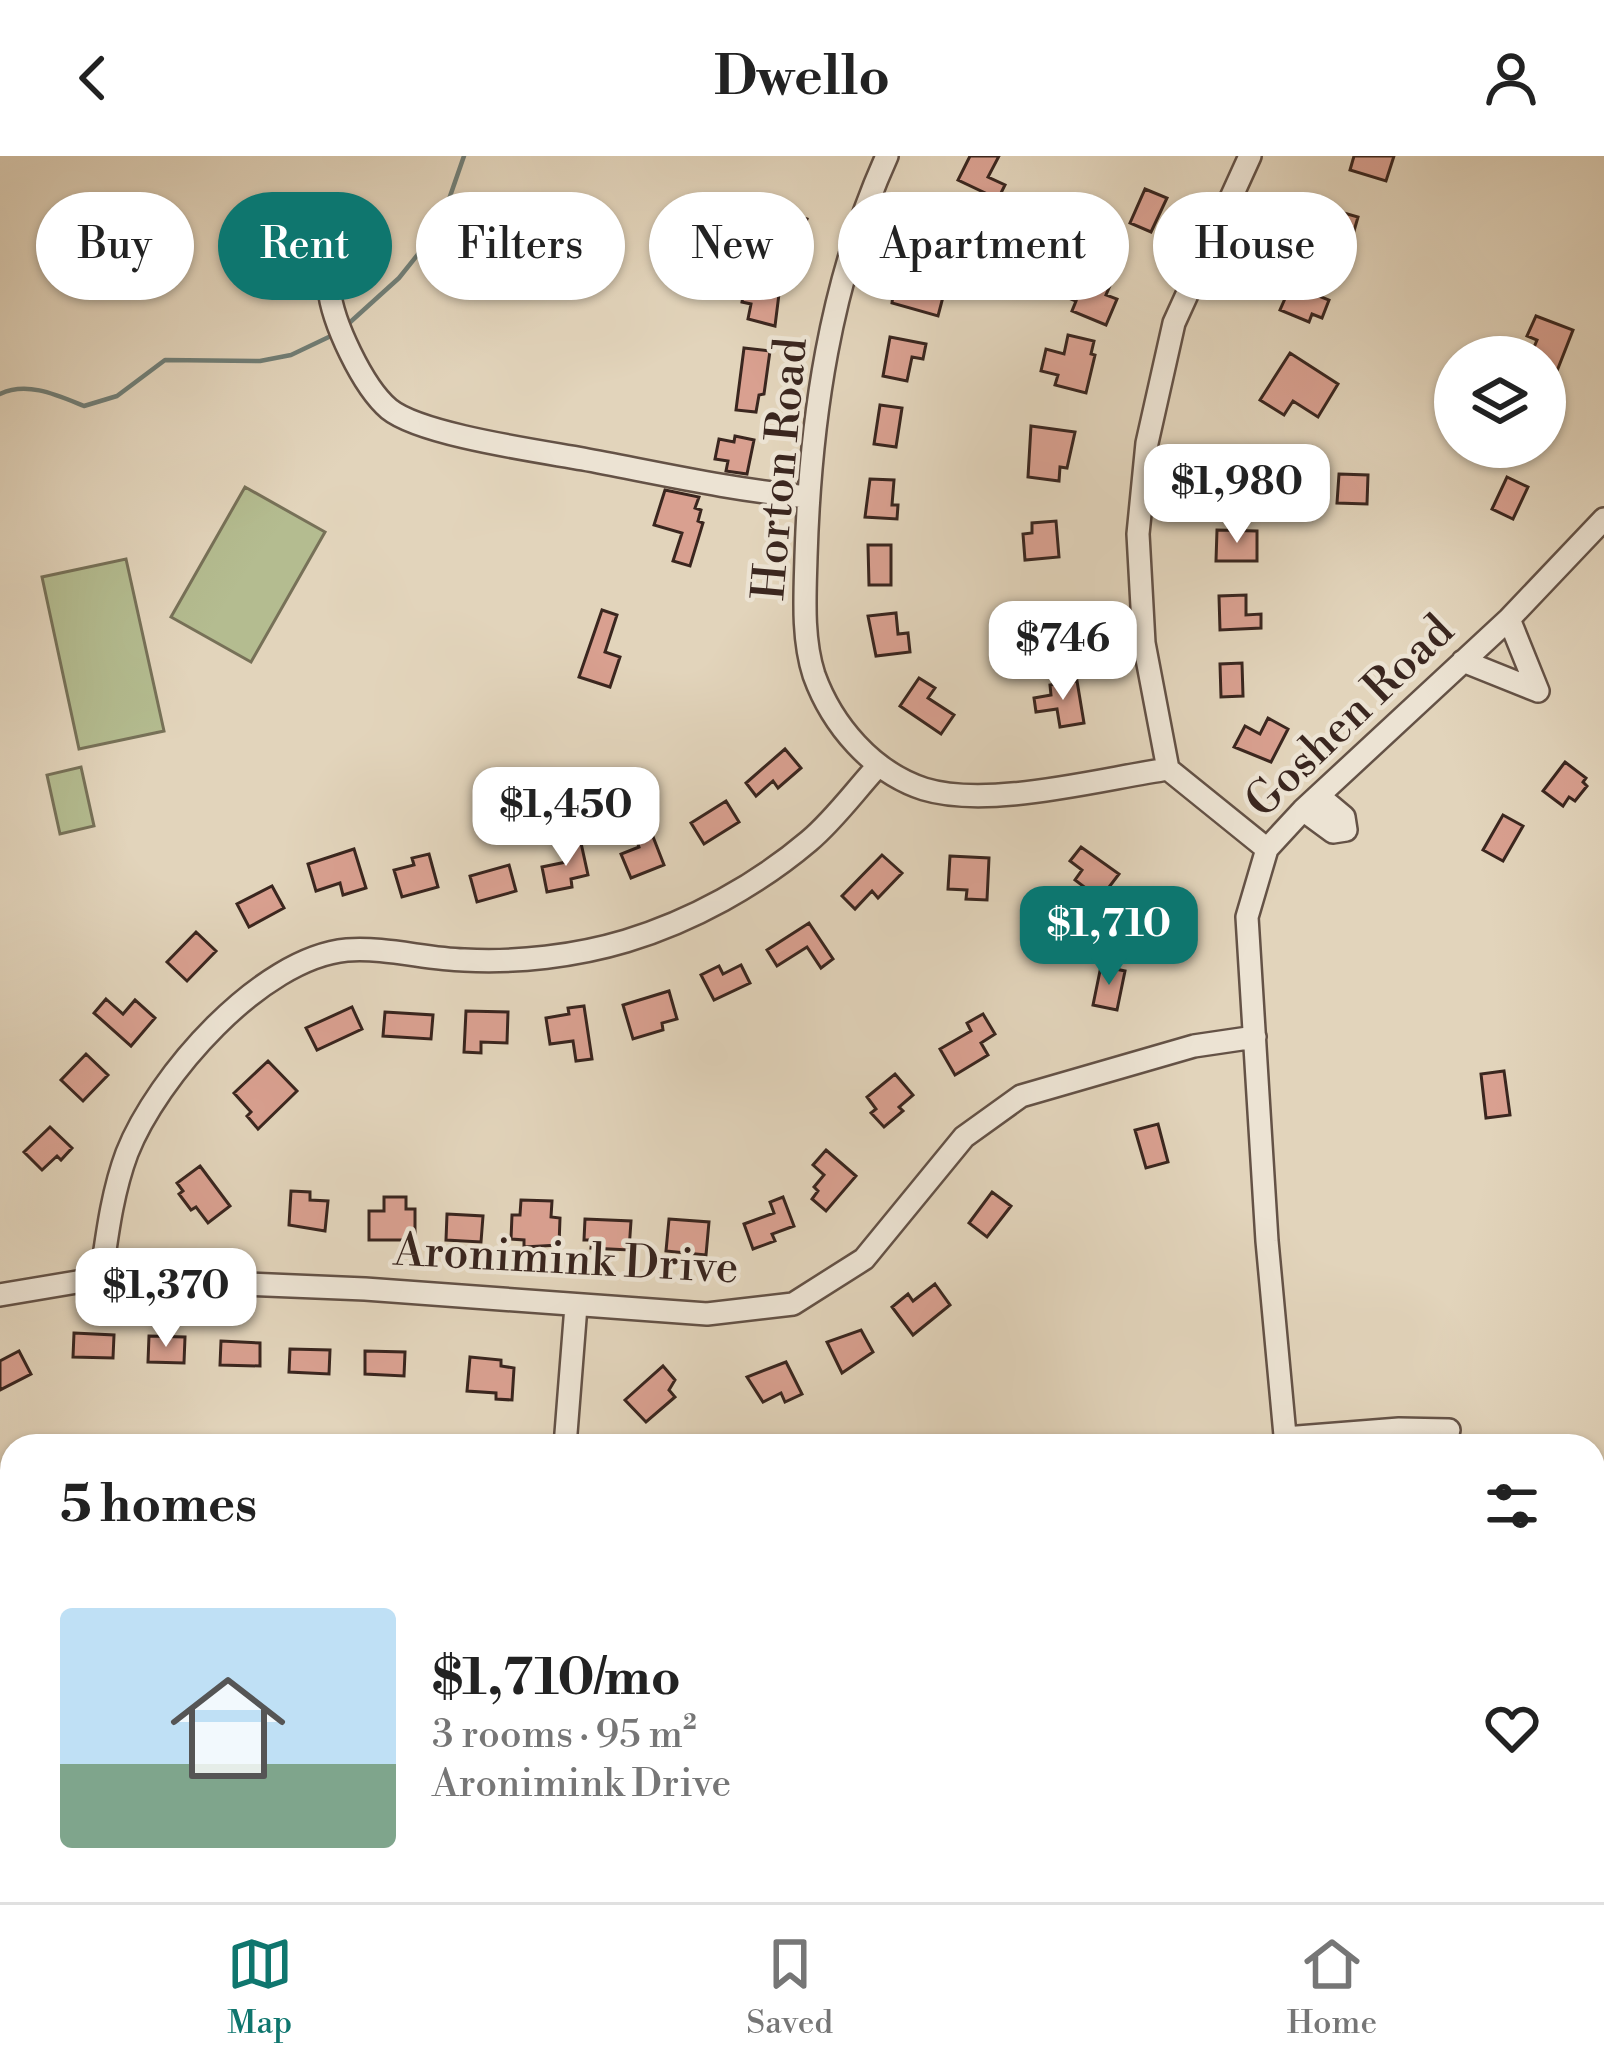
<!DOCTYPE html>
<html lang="en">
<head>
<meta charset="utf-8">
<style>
  body { margin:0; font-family:"Libre Bodoni",serif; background:#f6f6f6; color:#222; height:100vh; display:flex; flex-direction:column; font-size:45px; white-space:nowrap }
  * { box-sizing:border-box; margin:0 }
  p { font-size:39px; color:#767676 }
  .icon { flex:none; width:66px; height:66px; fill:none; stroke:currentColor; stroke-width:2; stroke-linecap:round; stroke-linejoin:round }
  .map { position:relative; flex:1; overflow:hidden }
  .drawer { position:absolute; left:0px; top:1278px; width:1605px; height:468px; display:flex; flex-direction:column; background:#fff; border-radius:36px 36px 0 0; box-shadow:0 3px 9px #0004 }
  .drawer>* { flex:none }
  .hud { position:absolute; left:36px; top:36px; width:1533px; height:108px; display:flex; gap:24px }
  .fabs { position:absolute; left:1434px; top:180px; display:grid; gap:24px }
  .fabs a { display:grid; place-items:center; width:132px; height:132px; border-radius:50%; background:#fff; box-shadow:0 3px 9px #0004; font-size:60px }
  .price { position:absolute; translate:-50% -102px; padding:0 27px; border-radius:24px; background:#fff; color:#222; font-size:39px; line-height:78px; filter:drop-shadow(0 3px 6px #0008) }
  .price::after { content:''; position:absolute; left:50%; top:72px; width:36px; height:27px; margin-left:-18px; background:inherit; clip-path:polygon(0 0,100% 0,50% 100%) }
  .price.current { background:#0f766e; color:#fff }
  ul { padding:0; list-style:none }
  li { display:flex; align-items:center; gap:36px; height:300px; padding:0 60px }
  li+li { border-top:3px solid #e0e0e0 }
  li span { display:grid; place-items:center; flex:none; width:336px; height:240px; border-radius:12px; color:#555 }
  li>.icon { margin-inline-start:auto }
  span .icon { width:144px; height:144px; fill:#fffc; stroke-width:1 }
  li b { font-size:51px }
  h2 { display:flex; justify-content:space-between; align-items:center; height:144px; padding:0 60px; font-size:51px }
  .tag { padding:0 42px; border-radius:54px; background:#fff; box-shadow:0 3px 9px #0004; font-size:42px; line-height:108px }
  .tag.current { background:#0f766e; color:#fff }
  header { display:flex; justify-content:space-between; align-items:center; height:156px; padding:0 60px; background:#fff; font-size:54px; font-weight:800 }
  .menu { display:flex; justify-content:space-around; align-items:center; height:168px; border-top:3px solid #e0e0e0; background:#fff; font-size:33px; color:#767676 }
  .menu a { display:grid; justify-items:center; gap:6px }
  .menu .current { color:#0f766e }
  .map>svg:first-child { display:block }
  .green { fill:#b4bc90; stroke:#777158; stroke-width:3 }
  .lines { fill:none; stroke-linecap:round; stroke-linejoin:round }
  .stream { stroke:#717e76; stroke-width:4.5 }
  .building { fill:#d9a090; stroke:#3a261f; stroke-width:3 }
  .minor-casing { stroke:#645246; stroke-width:26 }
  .minor { stroke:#ece3d3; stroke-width:21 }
  .labels { text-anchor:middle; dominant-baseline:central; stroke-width:9; stroke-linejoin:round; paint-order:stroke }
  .street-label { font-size:45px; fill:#3a261f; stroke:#ece3d3 }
</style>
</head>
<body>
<header><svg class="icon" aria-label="back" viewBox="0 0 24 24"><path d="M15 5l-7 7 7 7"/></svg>Dwello<svg class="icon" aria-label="person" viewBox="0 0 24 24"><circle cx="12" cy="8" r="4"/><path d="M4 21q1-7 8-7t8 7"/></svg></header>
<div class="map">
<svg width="1604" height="1746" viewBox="0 0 1604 1746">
  <rect width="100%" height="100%" fill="#e2d4bb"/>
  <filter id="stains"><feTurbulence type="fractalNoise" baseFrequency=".00167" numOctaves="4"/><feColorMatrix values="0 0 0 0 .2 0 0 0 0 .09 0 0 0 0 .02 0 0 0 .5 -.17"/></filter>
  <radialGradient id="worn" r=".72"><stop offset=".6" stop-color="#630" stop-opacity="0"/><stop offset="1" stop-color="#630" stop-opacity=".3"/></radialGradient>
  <path class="green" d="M245 331 325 376 251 506 171 461Z
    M126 403 164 575 79 593 42 421Z
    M81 611 94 670 60 678 47 619Z"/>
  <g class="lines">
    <path class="stream" d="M347 169 399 122 439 72 464 0
      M0 238C27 225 57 239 84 250L117 240 165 204 260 205 291 199 333 179"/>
  </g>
  <path class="building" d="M970 0H999L988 21 1005 29 998 43 958 24Z
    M1354 0H1394L1386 25 1350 14Z
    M1145 33 1167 42 1151 76 1130 67Z
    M936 45 981 65 970 96 928 81Z
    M771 52 807 63 799 86 790 83 787 94 751 82 757 62 767 65Z
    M1330 53 1358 61 1352 82 1346 80 1342 95 1320 88Z
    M1088 95 1119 108 1106 139 1117 143 1106 169 1072 155 1076 145 1061 139 1068 120 1078 118Z
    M896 113 935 124 934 127 939 129 936 139 943 141 938 160 892 147Z
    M1291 129 1329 144 1322 162 1312 158 1309 166 1280 154Z
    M745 130 779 138 775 170 748 163 751 148 742 146Z
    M1536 160 1573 174 1546 243 1545 201H1530L1537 184 1527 180Z
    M1068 179 1094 185 1091 198 1095 199 1086 237 1055 229 1058 219 1041 215 1046 193 1064 198Z
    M890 181 926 188 923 203 912 201 907 225 883 220Z
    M744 192 770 195 764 238 759 239 756 256 736 254Z
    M1290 197 1338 228 1318 261 1293 245 1284 259 1260 244Z
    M880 249 902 252 896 291 874 288Z
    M1031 270 1075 276 1067 312 1060 311 1059 325 1028 321Z
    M735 280 754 284 747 318 726 315 728 305 715 303 719 283 734 286Z
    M1236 299 1241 335 1214 338 1210 303Z
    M1339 318 1368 319 1367 348 1337 347Z
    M1507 321 1528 331 1513 363 1492 353Z
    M870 323 894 324 892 349H898L897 363 865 361Z
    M665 334 699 341 695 352 701 354 698 365 703 367 690 410 673 405 682 377 654 369Z
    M1056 365 1059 401 1025 404 1023 378 1032 377V367Z
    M1217 374 1257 375V405H1216Z
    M868 389H891V429H869Z
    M1246 439V459L1261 458V472L1220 474 1219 440Z
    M1060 448 1062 488 1021 490 1019 450Z
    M602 454 617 459 605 496 620 501 610 531 579 521Z
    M896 457 898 478 908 477 910 496 876 500 868 460Z
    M1242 507 1243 540 1221 541 1220 508Z
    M919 522 935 532 928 542 954 559 941 578 900 550Z
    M1077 525 1084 567 1060 571 1057 553 1036 556 1034 542 1051 539 1050 529Z
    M1268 562 1288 573 1271 606 1234 591 1245 570 1260 578Z
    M785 593 801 612 778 632 773 625 756 640 746 627Z
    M1565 606 1586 622 1583 626 1587 630 1575 645 1569 641 1563 650 1543 635Z
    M726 645 739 666 704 688 691 667Z
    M1503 659 1523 670 1503 705 1483 694Z
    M650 673 664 709 631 722 621 698 639 691 635 679Z
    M581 687 588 719 571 723 572 731 547 736 542 711 566 706 563 691Z
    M1081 691 1119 718 1100 743 1075 724 1082 714 1070 705Z
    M354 693 366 732 343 739 340 727 316 735 308 708Z
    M429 698 438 731 402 741 394 714 414 709 412 702Z
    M882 699 902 717 878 742 872 735 855 753 842 740Z
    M950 700 989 702 987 744 966 743 967 734 948 733Z
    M509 709 516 735 477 746 470 720Z
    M272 730 284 752 249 771 237 748Z
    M809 767 833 803 821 812 807 791 777 810 767 794Z
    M196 776 216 795 187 825 167 806Z
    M741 809 750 827 714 844 701 819 719 810 723 818Z
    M1101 810 1125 815 1117 854 1093 849Z
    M669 835 677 863 662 867 663 874 633 883 623 849Z
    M106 843 123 858 135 844 155 862 131 890 94 857Z
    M584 850 592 903 576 905 573 885 550 888 546 862 569 858 568 852Z
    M352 851 362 873 317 894 306 872Z
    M466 855 508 856 507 887 481 886V897L464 896Z
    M385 856 433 859 431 883 383 880Z
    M983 858 995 878 981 887 988 899 955 919 940 893 971 875 967 867Z
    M86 898 108 919 83 945 61 924Z
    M268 905 297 935 258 973 247 960 251 956 234 937Z
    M1504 915 1510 959 1486 962 1481 918Z
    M895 918 913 939 899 951 903 955 884 971 871 957 876 953 867 941Z
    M1158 968 1168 1006 1146 1012 1135 974Z
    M50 971 72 992 61 1004 57 1000 42 1014 24 996Z
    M826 994 856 1020 826 1055 812 1043 818 1035 814 1031 824 1019 813 1009Z
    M200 1010 230 1050 208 1067 196 1051 191 1054 179 1038 183 1035 177 1027Z
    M291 1035 310 1036V1044L328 1045 325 1075 289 1069Z
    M992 1036 1011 1050 987 1081 969 1067Z
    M384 1041H406V1053H415V1084H369V1055H384Z
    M783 1041 794 1070 772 1078 775 1085 753 1093 744 1068 774 1057 770 1046Z
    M521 1044 552 1045 551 1061 560 1062 559 1089 524 1091V1084L511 1083 512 1059H520Z
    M447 1058 483 1060 481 1086 446 1084Z
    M585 1063 631 1065 629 1094 591 1092 592 1084H584Z
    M669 1063 709 1066 706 1099 666 1095Z
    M935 1128 950 1149 913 1179 892 1151 908 1138 913 1145Z
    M861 1174 873 1196 842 1217 827 1186Z
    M74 1177 114 1179 113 1202 73 1201Z
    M149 1180 185 1181 184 1207 148 1206Z
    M221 1185 260 1187V1210L220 1209Z
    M290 1193 330 1194 329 1218 289 1216Z
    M19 1195 31 1218 0 1234V1205Z
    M365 1195 405 1196 404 1220 365 1218Z
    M470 1201 501 1204V1210L514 1212 512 1244 496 1243V1237L467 1235Z
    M786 1206 802 1238 785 1246 781 1237 763 1246 747 1221Z
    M663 1210 675 1224 669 1234 675 1241 646 1266 625 1244Z"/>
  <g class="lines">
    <defs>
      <path id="minor" d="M887 0C830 126 810 264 806 401 805 439 802 482 814 519 832 569 872 616 924 633 989 653 1100 623 1168 613
        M1250 0 1174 167 1147 287 1138 378 1144 487 1168 613 1267 693
        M326 96C330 109 328 119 329 132 332 166 363 231 389 253 421 279 539 295 583 303 658 317 732 334 808 341
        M1509 463 1538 535
        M1463 505 1538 535
        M1303 654 1333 676 1346 674 1344 661 1319 640
        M101 1122C107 1080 112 1037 127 997 157 921 260 802 347 794 385 791 426 803 464 804 517 807 576 800 626 785 692 765 757 729 809 685 834 664 855 635 877 611
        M0 1139 101 1122 365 1133 707 1158 793 1148 864 1103 964 981 1021 940 1194 890 1255 881
        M1285 1282 1399 1273 1449 1274
        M565 1290 576 1150
        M1286 1290 1267 1085 1247 761 1267 693 1303 654 1509 463 1604 363
        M1593 1555 1604 1563
        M221 1734V1746
        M644 1734 648 1746
        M1053 1734 1071 1746
        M421 1746 424 1734
        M1285 1746 1289 1734"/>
    </defs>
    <use href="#minor" class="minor-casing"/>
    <use href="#minor" class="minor"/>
  </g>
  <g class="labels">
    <g class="street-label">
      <text transform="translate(781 313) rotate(-85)">Horton Road</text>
      <text transform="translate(1350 561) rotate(-44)">Goshen Road</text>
      <text transform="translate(566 1104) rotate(3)">Aronimink Drive</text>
    </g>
  </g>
  <rect width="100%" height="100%" filter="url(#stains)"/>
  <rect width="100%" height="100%" fill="url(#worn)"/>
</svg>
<div class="fabs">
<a><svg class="icon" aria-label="layers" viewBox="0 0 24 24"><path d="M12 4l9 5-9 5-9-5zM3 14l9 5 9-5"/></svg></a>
</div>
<b class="price" style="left:1237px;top:390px">$1,980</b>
<b class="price" style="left:1063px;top:547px">$746</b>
<b class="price" style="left:566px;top:713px">$1,450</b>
<b class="price current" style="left:1109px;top:832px">$1,710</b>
<b class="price" style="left:166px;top:1194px">$1,370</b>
<div class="hud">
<a class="tag">Buy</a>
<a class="tag current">Rent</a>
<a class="tag">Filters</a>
<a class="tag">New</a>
<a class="tag">Apartment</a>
<a class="tag">House</a>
</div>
<section class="drawer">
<h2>5 homes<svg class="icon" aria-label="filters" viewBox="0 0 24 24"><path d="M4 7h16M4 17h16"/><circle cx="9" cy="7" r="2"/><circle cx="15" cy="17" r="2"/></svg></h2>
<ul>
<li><span style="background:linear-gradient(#bfe0f5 65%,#7fa58c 0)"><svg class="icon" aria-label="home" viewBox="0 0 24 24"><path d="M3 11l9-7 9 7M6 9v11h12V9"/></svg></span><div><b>$1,710/mo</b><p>3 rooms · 95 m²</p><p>Aronimink Drive</p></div><svg class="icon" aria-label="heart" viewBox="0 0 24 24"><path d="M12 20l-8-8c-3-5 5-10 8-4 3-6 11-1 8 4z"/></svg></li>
</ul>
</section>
</div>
<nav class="menu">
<a class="current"><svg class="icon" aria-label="map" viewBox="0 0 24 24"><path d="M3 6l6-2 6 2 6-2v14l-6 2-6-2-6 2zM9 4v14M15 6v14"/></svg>Map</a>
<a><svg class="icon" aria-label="saved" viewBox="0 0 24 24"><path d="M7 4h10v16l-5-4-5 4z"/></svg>Saved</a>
<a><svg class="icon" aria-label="home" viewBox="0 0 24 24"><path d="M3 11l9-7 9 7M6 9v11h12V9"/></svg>Home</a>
</nav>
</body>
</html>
